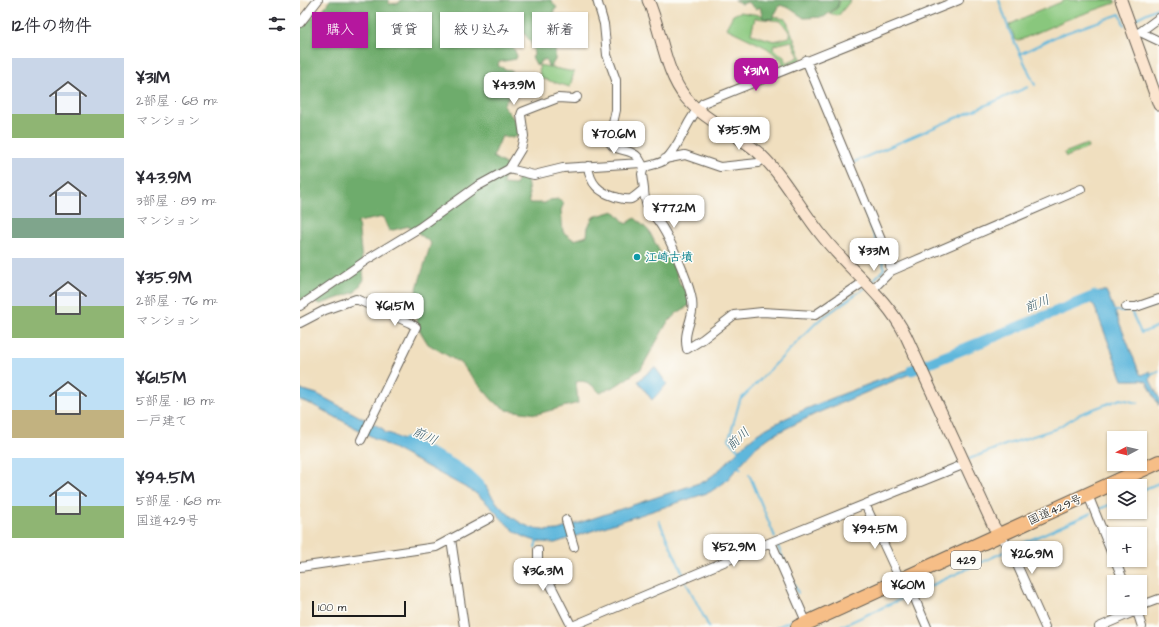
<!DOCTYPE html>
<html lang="ja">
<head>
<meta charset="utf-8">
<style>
  body { margin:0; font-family:"Architects Daughter","Klee One",sans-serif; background:#f7f7f7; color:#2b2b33; height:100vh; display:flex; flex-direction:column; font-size:15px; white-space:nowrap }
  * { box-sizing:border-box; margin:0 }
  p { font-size:13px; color:#7c7c81 }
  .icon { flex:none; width:22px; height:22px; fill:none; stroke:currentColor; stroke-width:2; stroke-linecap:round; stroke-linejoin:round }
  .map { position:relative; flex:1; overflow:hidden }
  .side { display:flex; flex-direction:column; background:#fff; width:300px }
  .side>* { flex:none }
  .hud { position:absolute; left:12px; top:12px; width:380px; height:36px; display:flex; gap:8px }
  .needle { width:26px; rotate:263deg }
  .controls { position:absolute; left:807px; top:431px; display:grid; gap:8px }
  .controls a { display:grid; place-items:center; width:40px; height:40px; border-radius:0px; background:#fff; box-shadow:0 1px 3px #0004; font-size:20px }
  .scale { position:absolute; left:12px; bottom:10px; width:94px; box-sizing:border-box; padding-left:4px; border:2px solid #1c1c1c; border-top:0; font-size:11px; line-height:14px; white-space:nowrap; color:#1c1c1c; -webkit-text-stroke:3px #fdfcf7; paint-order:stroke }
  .price { position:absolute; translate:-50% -34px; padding:0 9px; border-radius:8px; background:#fff; color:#222; font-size:13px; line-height:26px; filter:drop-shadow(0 1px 2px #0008) }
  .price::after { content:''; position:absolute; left:50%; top:24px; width:12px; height:9px; margin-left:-6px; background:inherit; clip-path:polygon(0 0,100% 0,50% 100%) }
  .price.active { background:#b5179e; color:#fff }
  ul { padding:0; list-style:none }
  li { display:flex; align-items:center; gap:12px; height:100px; padding:0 12px }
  li span { display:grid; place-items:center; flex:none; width:112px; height:80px; border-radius:0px; color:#555 }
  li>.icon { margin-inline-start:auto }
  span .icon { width:48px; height:48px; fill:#fffc; stroke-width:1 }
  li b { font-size:17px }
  h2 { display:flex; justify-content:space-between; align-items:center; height:48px; padding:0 12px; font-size:17px }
  .chip { padding:0 14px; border-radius:0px; background:#fff; box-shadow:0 1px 3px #0004; font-size:14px; line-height:36px }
  .chip.active { background:#b5179e; color:#fff }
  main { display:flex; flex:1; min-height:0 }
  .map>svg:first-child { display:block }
  .green { fill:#89c77d; stroke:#52724c; fill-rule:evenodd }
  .forest { fill:#6eac6c; stroke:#456444 }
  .water { fill:#5fb7dc; stroke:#3e6a7c }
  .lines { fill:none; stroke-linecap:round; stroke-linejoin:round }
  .stream { stroke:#5fb7dc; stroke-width:2 }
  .river { stroke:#5fb7dc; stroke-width:11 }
  .street-casing { stroke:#666055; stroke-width:10 }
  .secondary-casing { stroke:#666055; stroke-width:13 }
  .highway-casing { stroke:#666055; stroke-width:16 }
  .street { stroke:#fff; stroke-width:8 }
  .secondary { stroke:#fbe5cf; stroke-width:11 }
  .highway { stroke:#f6be87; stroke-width:14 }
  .culture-dot { fill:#0f9aa8; stroke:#fdfcf7; stroke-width:1.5 }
  .labels { text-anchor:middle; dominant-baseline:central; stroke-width:3; stroke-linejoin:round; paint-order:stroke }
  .shield { fill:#fdfcf7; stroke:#605f5e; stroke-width:1 }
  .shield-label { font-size:11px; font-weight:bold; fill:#1c1c1c }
  .culture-label { font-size:12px; font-weight:bold; fill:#0d838f; stroke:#fdfcf7; text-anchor:start }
  .street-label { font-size:12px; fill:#1c1c1c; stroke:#fdfcf7 }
  .water-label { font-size:13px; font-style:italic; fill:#375a69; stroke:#fdfcf7 }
</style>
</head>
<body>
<main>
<section class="side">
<h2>12件の物件<svg class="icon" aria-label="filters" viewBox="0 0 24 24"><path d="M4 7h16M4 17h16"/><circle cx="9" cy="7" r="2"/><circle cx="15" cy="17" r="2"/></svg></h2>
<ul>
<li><span style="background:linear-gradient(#c9d6e8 70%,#8fb573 0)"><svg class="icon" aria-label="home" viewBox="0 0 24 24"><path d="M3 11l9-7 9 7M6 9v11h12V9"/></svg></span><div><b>¥31M</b><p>2部屋 · 68 m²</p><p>マンション</p></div></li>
<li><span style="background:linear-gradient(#c9d6e8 75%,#7fa58c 0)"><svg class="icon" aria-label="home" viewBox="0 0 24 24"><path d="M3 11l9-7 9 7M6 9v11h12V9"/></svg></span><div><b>¥43.9M</b><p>3部屋 · 89 m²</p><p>マンション</p></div></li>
<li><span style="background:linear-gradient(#c9d6e8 60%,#8fb573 0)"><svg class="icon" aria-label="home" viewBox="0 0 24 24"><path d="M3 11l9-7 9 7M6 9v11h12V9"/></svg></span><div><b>¥35.9M</b><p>2部屋 · 76 m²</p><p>マンション</p></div></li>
<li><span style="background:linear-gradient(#bfe0f5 65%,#c2b280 0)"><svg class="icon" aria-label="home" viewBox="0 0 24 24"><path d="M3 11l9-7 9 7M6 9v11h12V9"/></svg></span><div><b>¥61.5M</b><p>5部屋 · 118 m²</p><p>一戸建て</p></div></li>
<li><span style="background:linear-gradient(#bfe0f5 60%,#8fb573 0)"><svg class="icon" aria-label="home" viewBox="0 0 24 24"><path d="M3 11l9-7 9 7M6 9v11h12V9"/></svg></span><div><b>¥94.5M</b><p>5部屋 · 168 m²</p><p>国道429号</p></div></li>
</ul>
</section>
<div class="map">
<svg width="859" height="627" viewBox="0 0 859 627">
  <rect width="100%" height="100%" fill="#fdfcf7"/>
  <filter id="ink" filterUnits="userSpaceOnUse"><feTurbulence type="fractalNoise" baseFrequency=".025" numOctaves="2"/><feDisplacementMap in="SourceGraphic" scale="8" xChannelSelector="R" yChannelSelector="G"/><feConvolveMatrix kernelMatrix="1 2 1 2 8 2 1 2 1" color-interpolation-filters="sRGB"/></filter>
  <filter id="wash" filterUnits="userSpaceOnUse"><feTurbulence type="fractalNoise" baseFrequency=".012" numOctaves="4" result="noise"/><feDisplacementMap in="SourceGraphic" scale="16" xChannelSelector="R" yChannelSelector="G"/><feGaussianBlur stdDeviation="0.9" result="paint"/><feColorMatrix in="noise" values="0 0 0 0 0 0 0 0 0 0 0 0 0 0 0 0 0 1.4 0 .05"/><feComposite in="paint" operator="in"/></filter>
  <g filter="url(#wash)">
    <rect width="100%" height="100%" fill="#f0dfbf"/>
    <path class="green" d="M540 0H551L538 16 530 14 538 7Z
      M766 0H815V3L766 20 718 41 715 39 709 25 725 17Z
      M440 12 486 19 501 57V60L469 71 483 66 482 60 467 48 426 28 433 15ZM455 18 481 21 490 33V37L474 41 451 34ZM492 41 499 57 486 63 484 57 473 49 474 45Z
      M239 65 274 72 270 87 240 78Z
      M787 144 788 148 766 157 764 153Z"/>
    <path class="forest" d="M30 0H88L89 4 99 3 101 0H251L257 8 254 10 256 19 270 20 256 38 255 60 251 66H248L246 60H242L237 66 232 57 234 55C233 40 225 36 217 25L204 33 212 44 217 56 216 59 199 62 198 66 213 72 209 77 211 82 203 89 209 97 203 105 220 127V134L213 138 202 136 193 157 207 165 203 184 216 185 218 177 227 179 230 203H245L249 200 259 199 264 203 261 210 263 232 274 240 287 236 288 227 293 217 314 211 326 224 335 218 349 231 361 254 369 251 380 284 387 292 390 305 377 313 367 323 341 369 317 385 300 393C293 386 287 379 276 382L278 403 237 414 207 410 194 402 160 363 128 344 120 331 116 318 115 295 131 243 109 226 89 231 83 217 58 222 64 280 55 292 21 304 4 298 0 301V26L21 12Z
      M434 0H539L537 7 524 17 504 18 489 8 480 5 472 19 463 18 460 7 456 9 448 2 442 4Z"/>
    <path class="water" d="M800 291H806L809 297 840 374 842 375 850 371 851 376 850 380 859 398V406L847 382 842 380H823L795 308C792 302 788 302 786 297Z
      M622 364 624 368 515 414 471 436 456 447 425 482 410 492 255 543C208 542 206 516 174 492L13 405 0 400V389L17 394 83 429 85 433 91 434 186 486C189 493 193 498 198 504 215 522 232 533 258 530L405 481C428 466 442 441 467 428 514 402 572 384 622 364Z
      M355 367 367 384 352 400 338 381Z"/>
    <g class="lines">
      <path class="stream" d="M699 0 709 30 735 85
        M835 19 859 7
        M720 54 757 36 820 14 824 25
        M554 162 728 87
        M547 165 583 259 584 269 571 283
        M843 309 859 304
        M813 311H827
        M831 311 841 333 859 326
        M849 376 859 371
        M440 452 429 439 440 400 518 321 566 287
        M669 459 705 445 755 429 780 414 815 401 821 399 838 403
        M437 465 441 469
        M449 474 475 537
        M840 491 859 483
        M797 510 814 503
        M359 521 384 576
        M476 542 498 593
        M714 547 791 513
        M235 548 237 539
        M385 580 409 627
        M617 592 706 551
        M506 614 516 609
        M477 627 502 616
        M540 627 610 595"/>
      <path class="river" d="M612 370 795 296 800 297
        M106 443C133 455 160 464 180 487"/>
    </g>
  </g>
  <g filter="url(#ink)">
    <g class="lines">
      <defs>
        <path id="street" d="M297 0 304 24 307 55 316 80V110L309 141C315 152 325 148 334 154 340 157 340 162 344 167 350 165 360 164 365 160 381 146 386 119 403 103L659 0
          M0 23 18 0
          M840 32 859 18
          M833 35 840 32 859 41
          M506 60 589 259 591 271
          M365 159 385 155 420 167 458 163 464 158
          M288 166C290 184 299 192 315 197 320 198 325 200 331 199 335 197 340 192 344 189 345 212 352 210 362 227 371 241 387 279 391 295 397 318 382 328 387 349L403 339 434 315 462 312 515 315 565 281
          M209 169 221 149 224 136 221 115 222 112 258 98 274 99 277 97
          M344 189 342 174 344 167
          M573 289 591 271 781 189
          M0 306 68 259 119 228 176 187 209 169 234 175 263 168 341 163
          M826 307H836L859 299
          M0 323 25 310 56 299 110 323 116 327 61 440
          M788 495 814 559
          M565 504 604 588
          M266 520 274 547
          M699 534 709 547 745 627
          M151 539 164 627
          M471 542 508 626
          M238 550V560L272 627
          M815 560 824 582
          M0 567 136 547 190 518
          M606 578 627 627
          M840 606 859 599
          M836 608 842 627
          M270 627 471 542 665 464
          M799 627 836 611"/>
        <path id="secondary" d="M348 0C362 31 364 71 386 98 406 122 438 133 461 155 485 178 501 210 523 237 550 271 586 296 606 336L694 527 699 534
          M821 0 859 105"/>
        <path id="highway" d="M498 627 859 462"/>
      </defs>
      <use href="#street" class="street-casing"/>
      <use href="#secondary" class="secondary-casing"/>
      <use href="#highway" class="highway-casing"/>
      <use href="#street" class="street"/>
      <use href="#secondary" class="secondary"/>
      <use href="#highway" class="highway"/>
    </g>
  </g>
  <circle class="culture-dot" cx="337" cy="257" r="4"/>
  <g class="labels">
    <rect class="shield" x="651" y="551" width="30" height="18" rx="3"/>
    <g class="shield-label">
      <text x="666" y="560">429</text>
    </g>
    <g class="culture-label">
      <text x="345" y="257">江崎古墳</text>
    </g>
    <g class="street-label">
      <text transform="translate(755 510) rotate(-24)">国道429号</text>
    </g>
    <g class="water-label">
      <text transform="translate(737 304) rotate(-22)">前川</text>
      <text transform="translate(125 436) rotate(24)">前川</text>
      <text transform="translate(438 439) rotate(-43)">前川</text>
    </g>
  </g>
</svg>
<div class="controls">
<a><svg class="needle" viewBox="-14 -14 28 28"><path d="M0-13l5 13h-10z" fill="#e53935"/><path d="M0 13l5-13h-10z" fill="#7c7c81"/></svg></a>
<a><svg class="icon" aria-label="layers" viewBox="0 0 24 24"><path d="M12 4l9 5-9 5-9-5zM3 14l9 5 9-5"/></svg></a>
<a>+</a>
<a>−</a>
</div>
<div class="scale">100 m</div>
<b class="price active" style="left:456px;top:92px">¥31M</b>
<b class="price" style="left:214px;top:106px">¥43.9M</b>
<b class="price" style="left:439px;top:151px">¥35.9M</b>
<b class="price" style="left:314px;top:155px">¥70.6M</b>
<b class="price" style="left:374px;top:229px">¥77.2M</b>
<b class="price" style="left:574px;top:272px">¥33M</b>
<b class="price" style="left:95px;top:327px">¥61.5M</b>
<b class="price" style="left:575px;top:550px">¥94.5M</b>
<b class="price" style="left:434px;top:568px">¥52.9M</b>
<b class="price" style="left:732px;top:575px">¥26.9M</b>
<b class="price" style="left:243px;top:592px">¥36.3M</b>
<b class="price" style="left:608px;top:606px">¥60M</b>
<div class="hud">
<a class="chip active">購入</a>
<a class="chip">賃貸</a>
<a class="chip">絞り込み</a>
<a class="chip">新着</a>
</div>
</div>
</main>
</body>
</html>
